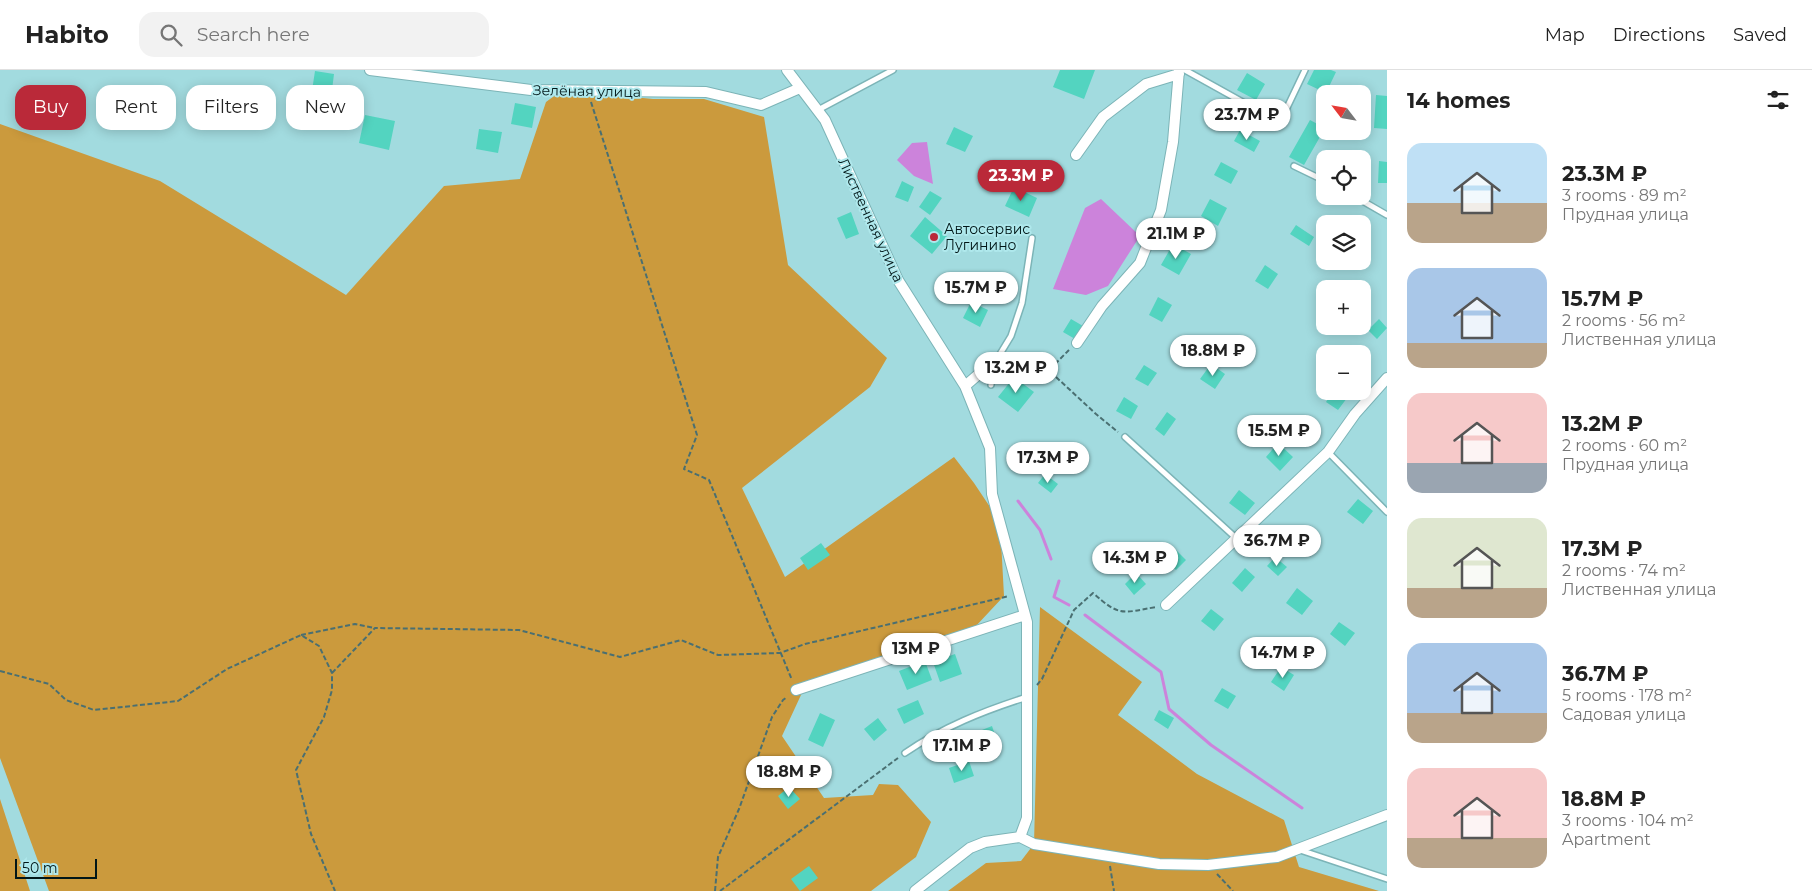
<!DOCTYPE html>
<html lang="en">
<head>
<meta charset="utf-8">
<style>
  body { margin:0; font-family:Montserrat,sans-serif; background:#f2f2f2; color:#222; height:100vh; display:flex; flex-direction:column; font-size:19px; white-space:nowrap }
  * { box-sizing:border-box; margin:0 }
  p { font-size:16px; color:#767676 }
  .icon { flex:none; width:28px; height:28px; fill:none; stroke:currentColor; stroke-width:2; stroke-linecap:round; stroke-linejoin:round }
  .map { position:relative; flex:1; overflow:hidden }
  .panel { display:flex; flex-direction:column; background:#fff; width:425px }
  .panel>* { flex:none }
  .banner { position:absolute; left:15px; top:15px; width:475px; height:45px; display:flex; gap:10px }
  .needle { width:32px; rotate:301deg }
  .controls { position:absolute; left:1316px; top:15px; display:grid; gap:10px }
  .controls a { display:grid; place-items:center; width:55px; height:55px; border-radius:10px; background:#fff; box-shadow:0 2px 12px #0003; font-size:25px }
  .scale { position:absolute; left:15px; bottom:12px; width:82px; box-sizing:border-box; padding-left:5px; border:2px solid #011617; border-top:0; font-size:14px; line-height:18px; white-space:nowrap; color:#011617; -webkit-text-stroke:4px #afe8ec; paint-order:stroke }
  .price { position:absolute; translate:-50% -42px; padding:0 11px; border-radius:18px; background:#fff; color:#222; font-size:16px; line-height:32px; filter:drop-shadow(0 1px 2px #0008) }
  .price::after { content:''; position:absolute; left:50%; top:30px; width:15px; height:11px; margin-left:-8px; background:inherit; clip-path:polygon(0 0,100% 0,50% 100%) }
  .price.active { background:#ba2939; color:#fff }
  ul { padding:0; list-style:none }
  li { display:flex; align-items:center; gap:15px; height:125px; padding:0 20px }
  li span { display:grid; place-items:center; flex:none; width:140px; height:100px; border-radius:15px; color:#555 }
  li>.icon { margin-inline-start:auto }
  span .icon { width:60px; height:60px; fill:#fffc; stroke-width:1 }
  li b { font-size:21px }
  h2 { display:flex; justify-content:space-between; align-items:center; height:60px; padding:0 20px; font-size:21px }
  .tag { padding:0 18px; border-radius:15px; background:#fff; box-shadow:0 2px 12px #0003; font-size:18px; line-height:45px }
  .tag.active { background:#ba2939; color:#fff }
  header { display:flex; align-items:center; gap:30px; box-sizing:border-box; height:70px; padding:0 25px; background:#fff; border-bottom:1px solid #e0e0e0 }
  header strong { font-size:24px }
  nav { display:flex; gap:28px; margin-inline-start:auto; font-size:18px }
  .search { width:350px; height:45px; background:#f2f2f2; display:flex; align-items:center; gap:12px; box-sizing:border-box; padding:0 18px; border-radius:15px; color:#767676; font-size:19px }
  main { display:flex; flex:1; min-height:0 }
  .map>svg:first-child { display:block }
  .green { fill:#cb9a3d }
  .water { fill:#cc83db }
  .lines { fill:none; stroke-linecap:round; stroke-linejoin:round }
  .stream { stroke:#cc83db; stroke-width:3 }
  .building { fill:#53d4c0 }
  .service-casing { stroke:#7cb4b7; stroke-width:8 }
  .minor-casing { stroke:#7cb4b7; stroke-width:12 }
  .path { stroke:#4a6f71; stroke-width:2; stroke-dasharray:5 2.5; stroke-linecap:butt }
  .service { stroke:#fff; stroke-width:5 }
  .minor { stroke:#fff; stroke-width:10 }
  .poi-dot { fill:#ba2939; stroke:#afe8ec; stroke-width:2 }
  .labels { text-anchor:middle; dominant-baseline:central; stroke-width:4; stroke-linejoin:round; paint-order:stroke }
  .street-label { font-size:14px; fill:#011617; stroke:#afe8ec }
  .poi-label { font-size:14px; fill:#011617; stroke:#afe8ec; text-anchor:start }
</style>
</head>
<body>
<header>
<strong>Habito</strong>
<div class="search"><svg class="icon" aria-label="search" viewBox="0 0 24 24"><circle cx="10" cy="10" r="6"/><path d="M15 15l6 6"/></svg>Search here</div>
<nav><a>Map</a><a>Directions</a><a>Saved</a></nav>
</header>
<main>
<div class="map">
<svg width="1387" height="821" viewBox="0 0 1387 821">
  <rect width="100%" height="100%" fill="#a2dbdf"/>
  <path class="green" d="M565 18 602 24 653 29H704L764 47 788 195 887 288 870 317 742 418 785 507 954 387 974 413 1000 452 1004 526 975 557 807 612 782 666 824 728 873 725 879 714 898 715 931 752 916 787 871 821H49L0 688V54L160 111 346 225 444 116 520 109 546 32Z
    M1040 537 1142 612 1118 645 1197 704 1284 750 1299 797 1379 821H948L986 793 1021 791 1034 774Z
    M0 729 30 821H0Z"/>
  <path class="water" d="M927 72 933 114 914 106 897 90 912 73Z
    M1101 129 1140 166 1108 216 1086 225 1053 219 1085 138Z"/>
  <g class="lines">
    <path class="stream" d="M1018 431 1040 460 1051 489
      M1059 511 1054 527 1069 535
      M1085 545 1161 602 1169 639 1211 675 1302 738"/>
  </g>
  <path class="building" d="M1060 0H1095L1084 29 1053 17Z
    M1314 0H1331L1336 2 1326 23 1307 14Z
    M315 1 334 4 332 20 343 21 339 48 328 46 327 50 308 47Z
    M1247 3 1265 14 1256 30 1237 20Z
    M1376 25 1387 26V59L1374 58Z
    M515 33 536 37 532 58 511 54Z
    M365 45 395 51 389 80 359 73Z
    M1310 50 1325 58 1304 95 1289 87Z
    M954 57 973 66 965 82 946 74Z
    M479 59 502 62 498 83 476 79Z
    M1240 60 1260 71 1254 82 1234 71Z
    M1379 91 1387 92V113H1378Z
    M1221 92 1238 101 1231 114 1214 105Z
    M1032 95 1049 103 1044 113 1027 106Z
    M902 111 914 117 908 132 895 127Z
    M1014 117 1037 128 1029 147 1005 136Z
    M930 121 942 128 930 145 919 137Z
    M1210 129 1227 138 1218 156 1201 146Z
    M851 142 859 164 846 169 837 148Z
    M925 147 947 166 932 184 910 166Z
    M1296 155 1314 167 1309 176 1290 164Z
    M1173 174 1191 184 1179 205 1161 195Z
    M1265 195 1278 204 1268 219 1255 211Z
    M1158 227 1172 235 1162 252 1149 245Z
    M971 232 988 240 980 257 963 248Z
    M1071 249 1083 256 1075 269 1063 262Z
    M1379 249 1387 258 1377 269 1368 260Z
    M1211 294 1225 304 1215 319 1200 309Z
    M1144 295 1157 303 1148 316 1135 309Z
    M1014 307 1034 322 1018 342 998 327Z
    M1333 321H1338L1347 328 1338 340 1326 332Z
    M1124 327 1138 336 1131 349 1116 341Z
    M1167 342 1176 349 1164 366 1155 359Z
    M1308 353 1319 364 1308 375 1297 364Z
    M1278 373 1293 387 1280 401 1266 387Z
    M1045 404 1058 414 1051 423 1038 413Z
    M1239 420 1255 433 1245 445 1229 433Z
    M1358 429 1373 441 1363 454 1347 442Z
    M1304 462 1315 470 1303 487 1292 479Z
    M821 473 830 485 808 500 800 488Z
    M1171 475 1186 490 1176 500 1161 486Z
    M1275 487 1287 497 1278 506 1267 496Z
    M1245 498 1255 507 1242 522 1232 513Z
    M1136 503 1146 514 1134 525 1125 514Z
    M1297 518 1313 531 1302 545 1286 533Z
    M1211 539 1224 549 1214 561 1201 551Z
    M1339 552 1355 563 1345 576 1330 564Z
    M955 584 962 604 940 612 933 592Z
    M925 591 932 610 907 620 899 601Z
    M1281 597 1294 605 1284 621 1271 612Z
    M1222 618 1236 626 1228 639 1214 631Z
    M918 630 924 644 904 654 897 639Z
    M1159 640 1174 648 1168 659 1154 650Z
    M820 643 835 650 823 677 808 670Z
    M878 648 887 660 874 671 864 659Z
    M992 656 999 677 980 684 972 664Z
    M969 691 974 706 954 713 949 698Z
    M789 717 800 729 788 739 778 726Z
    M809 796 818 808 800 821 791 809Z"/>
  <g class="lines">
    <defs>
      <path id="service" d="M1185 0 1275 50 1283 46 1305 0
        M818 40 893 0
        M1294 96 1325 111
        M1354 126 1387 145
        M991 315 994 294 1011 266 1022 233 1032 168
        M1125 367 1236 468
        M1328 382 1387 442
        M905 683C943 657 983 641 1027 627
        M1300 780 1387 809"/>
      <path id="minor" d="M370 0 531 20 706 22 761 35 800 18
        M787 0 825 50 898 210 965 316 990 378 992 424 1027 552V748L1020 767
        M1076 85 1103 47 1146 14 1179 4
        M1077 273 1102 236 1140 193 1161 140 1173 72 1179 0
        M965 316 987 297 1014 293 1048 300
        M1166 535 1328 382 1355 344 1387 308
        M796 620 1025 545
        M915 821 970 778 985 772 1020 767 1034 774 1159 794 1208 795 1277 787 1387 745"/>
    </defs>
    <use href="#service" class="service-casing"/>
    <use href="#minor" class="minor-casing"/>
    <path class="path" d="M591 32 697 365 684 399 709 410 792 610
      M1055 294 1069 280
      M1056 307 1096 344 1118 362
      M301 565 355 554 374 558
      M0 601 49 614 66 630 94 640 178 631 227 599 301 565 319 576 332 603V620L324 647 296 700 311 764 335 821
      M332 603 375 558 519 560 620 587 681 570 718 585 780 583 805 574 1009 526
      M1037 615 1042 609 1074 540 1093 523C1120 547 1122 543 1156 537
      M1110 796 1114 821
      M1217 804 1233 821
      M715 821 718 787 739 739 772 647 783 630 787 627
      M720 821 898 688"/>
    <use href="#service" class="service"/>
    <use href="#minor" class="minor"/>
  </g>
  <circle class="poi-dot" cx="934" cy="167" r="5"/>
  <g class="labels">
    <g class="street-label">
      <text transform="translate(587 21) rotate(1)">Зелёная улица</text>
      <text transform="translate(871 150) rotate(65)">Лиственная улица</text>
    </g>
    <g class="poi-label">
      <text x="944" y="159">Автосервис<tspan x="944" dy="16">Лугинино</tspan></text>
    </g>
  </g>
</svg>
<div class="controls">
<a><svg class="needle" viewBox="-14 -14 28 28"><path d="M0-13l5 13h-10z" fill="#e53935"/><path d="M0 13l5-13h-10z" fill="#767676"/></svg></a>
<a><svg class="icon" aria-label="locate" viewBox="0 0 24 24"><circle cx="12" cy="12" r="6"/><path d="M12 2v4M12 18v4M2 12h4M18 12h4"/></svg></a>
<a><svg class="icon" aria-label="layers" viewBox="0 0 24 24"><path d="M12 4l9 5-9 5-9-5zM3 14l9 5 9-5"/></svg></a>
<a>+</a>
<a>−</a>
</div>
<div class="scale">50 m</div>
<b class="price" style="left:1247px;top:71px">23.7M ₽</b>
<b class="price active" style="left:1021px;top:132px">23.3M ₽</b>
<b class="price" style="left:1176px;top:190px">21.1M ₽</b>
<b class="price" style="left:976px;top:244px">15.7M ₽</b>
<b class="price" style="left:1213px;top:307px">18.8M ₽</b>
<b class="price" style="left:1016px;top:324px">13.2M ₽</b>
<b class="price" style="left:1279px;top:387px">15.5M ₽</b>
<b class="price" style="left:1048px;top:414px">17.3M ₽</b>
<b class="price" style="left:1277px;top:497px">36.7M ₽</b>
<b class="price" style="left:1135px;top:514px">14.3M ₽</b>
<b class="price" style="left:916px;top:605px">13M ₽</b>
<b class="price" style="left:1283px;top:609px">14.7M ₽</b>
<b class="price" style="left:962px;top:702px">17.1M ₽</b>
<b class="price" style="left:789px;top:728px">18.8M ₽</b>
<div class="banner">
<a class="tag active">Buy</a>
<a class="tag">Rent</a>
<a class="tag">Filters</a>
<a class="tag">New</a>
</div>
</div>
<section class="panel">
<h2>14 homes<svg class="icon" aria-label="filters" viewBox="0 0 24 24"><path d="M4 7h16M4 17h16"/><circle cx="9" cy="7" r="2"/><circle cx="15" cy="17" r="2"/></svg></h2>
<ul>
<li><span style="background:linear-gradient(#bfe0f5 60%,#b9a48a 0)"><svg class="icon" aria-label="home" viewBox="0 0 24 24"><path d="M3 11l9-7 9 7M6 9v11h12V9"/></svg></span><div><b>23.3M ₽</b><p>3 rooms · 89 m²</p><p>Прудная улица</p></div></li>
<li><span style="background:linear-gradient(#a9c7e8 75%,#b9a48a 0)"><svg class="icon" aria-label="home" viewBox="0 0 24 24"><path d="M3 11l9-7 9 7M6 9v11h12V9"/></svg></span><div><b>15.7M ₽</b><p>2 rooms · 56 m²</p><p>Лиственная улица</p></div></li>
<li><span style="background:linear-gradient(#f6c9c9 70%,#9aa5b1 0)"><svg class="icon" aria-label="home" viewBox="0 0 24 24"><path d="M3 11l9-7 9 7M6 9v11h12V9"/></svg></span><div><b>13.2M ₽</b><p>2 rooms · 60 m²</p><p>Прудная улица</p></div></li>
<li><span style="background:linear-gradient(#dfe7d0 70%,#b9a48a 0)"><svg class="icon" aria-label="home" viewBox="0 0 24 24"><path d="M3 11l9-7 9 7M6 9v11h12V9"/></svg></span><div><b>17.3M ₽</b><p>2 rooms · 74 m²</p><p>Лиственная улица</p></div></li>
<li><span style="background:linear-gradient(#a9c7e8 70%,#b9a48a 0)"><svg class="icon" aria-label="home" viewBox="0 0 24 24"><path d="M3 11l9-7 9 7M6 9v11h12V9"/></svg></span><div><b>36.7M ₽</b><p>5 rooms · 178 m²</p><p>Садовая улица</p></div></li>
<li><span style="background:linear-gradient(#f6c9c9 70%,#b9a48a 0)"><svg class="icon" aria-label="home" viewBox="0 0 24 24"><path d="M3 11l9-7 9 7M6 9v11h12V9"/></svg></span><div><b>18.8M ₽</b><p>3 rooms · 104 m²</p><p>Apartment</p></div></li>
</ul>
</section>
</main>
</body>
</html>
